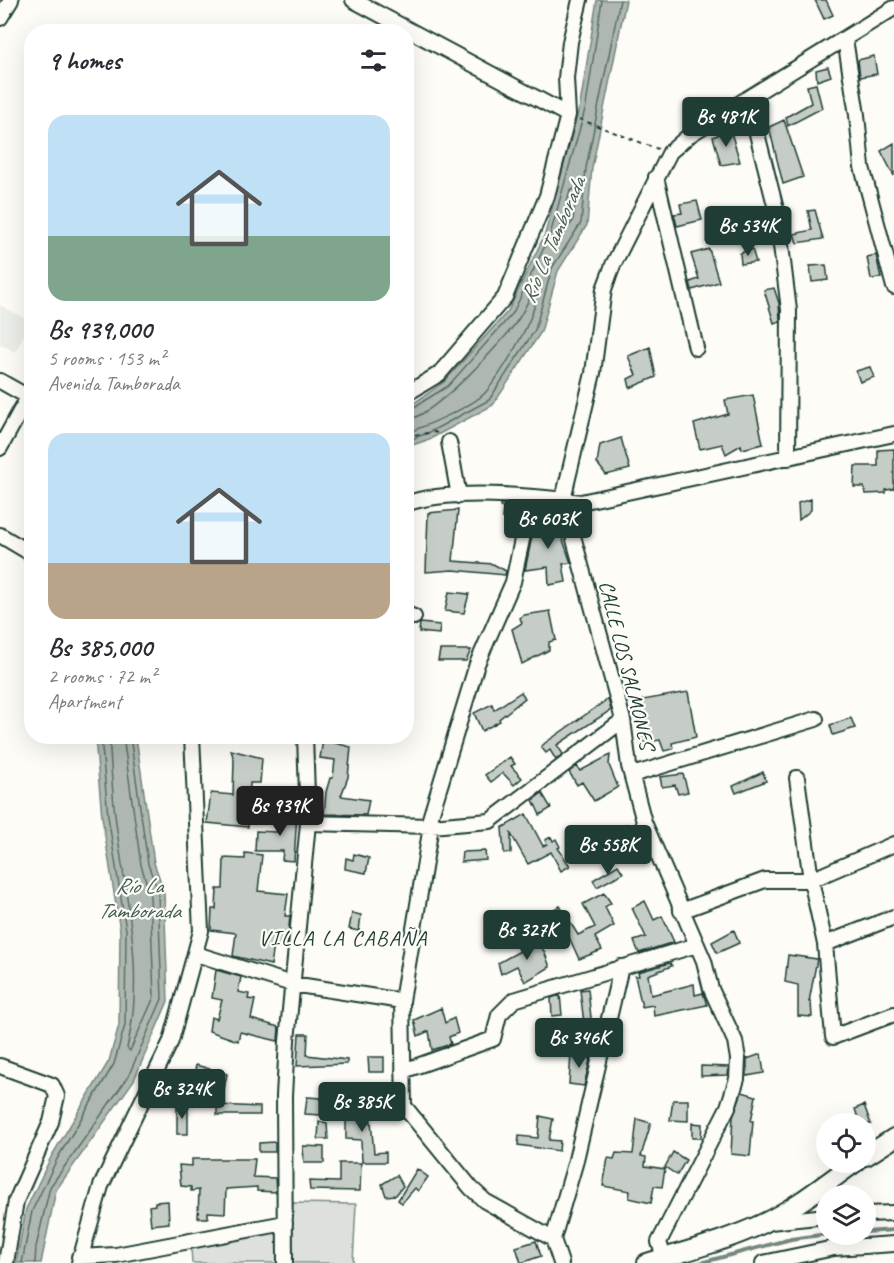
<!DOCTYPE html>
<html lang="en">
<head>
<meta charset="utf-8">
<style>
  body { margin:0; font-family:Caveat,sans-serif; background:#f7f7f7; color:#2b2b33; height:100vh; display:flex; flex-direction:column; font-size:22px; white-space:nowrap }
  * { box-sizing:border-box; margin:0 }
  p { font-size:20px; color:#7c7c81 }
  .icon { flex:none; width:33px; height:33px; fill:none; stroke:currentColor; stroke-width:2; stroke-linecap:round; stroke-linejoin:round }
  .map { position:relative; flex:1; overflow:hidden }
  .panel { position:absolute; left:24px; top:24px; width:390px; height:720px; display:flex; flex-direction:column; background:#fff; border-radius:24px; box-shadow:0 6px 24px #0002 }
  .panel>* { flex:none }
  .fabs { position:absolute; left:816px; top:1113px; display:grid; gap:12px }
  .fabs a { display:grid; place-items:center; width:60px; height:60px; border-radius:50%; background:#fff; box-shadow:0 6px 24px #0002; font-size:30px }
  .price { position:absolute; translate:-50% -51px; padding:0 14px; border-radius:6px; background:#1f3d34; color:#fff; font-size:20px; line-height:39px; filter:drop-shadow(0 2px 3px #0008) }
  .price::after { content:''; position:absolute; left:50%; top:36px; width:18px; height:14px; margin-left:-9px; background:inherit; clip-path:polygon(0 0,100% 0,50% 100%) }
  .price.active { background:#222; color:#fff }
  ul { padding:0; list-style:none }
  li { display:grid; align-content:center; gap:12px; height:318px; padding:0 24px }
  li span { display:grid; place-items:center; height:186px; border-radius:18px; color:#555 }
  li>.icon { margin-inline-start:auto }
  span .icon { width:108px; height:108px; fill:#fffc; stroke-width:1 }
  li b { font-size:26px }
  h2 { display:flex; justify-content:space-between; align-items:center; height:72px; padding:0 24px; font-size:26px }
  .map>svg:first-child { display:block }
  .built { fill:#eceee9 }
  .green { fill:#dde0db; stroke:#7e8e88; stroke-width:1.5 }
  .water { fill:#aeb8b1; stroke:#75877f; stroke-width:1.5 }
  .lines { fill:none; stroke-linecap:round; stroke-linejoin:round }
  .shore { stroke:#586e66; stroke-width:1.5 }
  .stream { stroke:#75877f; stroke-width:4 }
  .building { fill:#c6cdc7; stroke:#1f3d34; stroke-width:1.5 }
  .minor-casing { stroke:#1f3d34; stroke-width:18 }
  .major-casing { stroke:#1f3d34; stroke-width:22 }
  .path { stroke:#1f3d34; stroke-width:2; stroke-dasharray:4.5 4.5; stroke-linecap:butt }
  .minor { stroke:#fdfcf7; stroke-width:14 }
  .major { stroke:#fdfcf7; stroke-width:18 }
  .labels { text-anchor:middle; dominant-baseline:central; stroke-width:4.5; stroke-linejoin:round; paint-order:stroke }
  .street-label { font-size:21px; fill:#1f3d34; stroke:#fdfcf7 }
  .water-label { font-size:22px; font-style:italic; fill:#435c53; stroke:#fdfcf7 }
  .neighbourhood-label { font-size:22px; letter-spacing:1.5px; fill:#1f3d34; stroke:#fdfcf7 }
</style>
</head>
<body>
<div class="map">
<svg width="894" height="1263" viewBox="0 0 894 1263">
  <rect width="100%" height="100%" fill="#fdfcf7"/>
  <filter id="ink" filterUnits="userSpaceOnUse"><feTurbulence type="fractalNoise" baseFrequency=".0167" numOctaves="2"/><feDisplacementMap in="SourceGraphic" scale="12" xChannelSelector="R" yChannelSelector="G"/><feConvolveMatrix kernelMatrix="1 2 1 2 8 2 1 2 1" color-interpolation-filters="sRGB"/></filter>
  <g filter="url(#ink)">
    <path class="built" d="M0 305 31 322 15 352 0 344Z"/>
    <path class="green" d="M292 1203 356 1204 353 1263H292Z
      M274 1232 279 1238 280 1263H192L191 1247Z"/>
    <path class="water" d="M597 0H626L592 168 587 225 558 271 541 332 493 405 430 439 407 447V408L444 382 508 311 545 234 580 105Z
      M95 737H136L154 863 164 891 168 1001 134 1080 56 1190 41 1263H16L26 1209 51 1157 109 1061 119 1025 120 931 102 817Z"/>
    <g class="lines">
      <path class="shore" d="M574 189 576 192 573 221 561 237 559 234 570 191Z
        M406 412 448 386 513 313 550 235 586 106 602 0
        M406 420C432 418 505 341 519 318 524 310 528 301 532 293L536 292C539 314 500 376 485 393 473 406 424 427 406 433
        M406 441 428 433 489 400 535 330 552 268 581 223 586 168 620 0
        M109 736C111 763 112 789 115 815 124 892 146 970 127 1048L130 1051 154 997 150 894 141 865 123 736
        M22 1263 32 1211 57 1159 114 1064 125 1025 126 930 108 816 101 736
        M35 1263 36 1247 50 1187 128 1077 162 999 158 892 148 864 130 736"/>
      <path class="stream" d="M866 1232 894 1230
        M700 1263 791 1239 828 1234"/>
    </g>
    <path class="building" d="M815 0H826L833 15 824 19Z
      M874 56 877 74 860 77 858 60Z
      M828 67 831 76 817 81 816 70Z
      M816 84 822 108 788 126 786 117 811 103 807 86Z
      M784 120 803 177 783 184 769 127Z
      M730 129 740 162 721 165 713 137Z
      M894 143V176L881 151Z
      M697 201 702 220 677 226 674 214 682 213 680 204Z
      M815 210 823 239 797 243 794 234 812 230 808 211Z
      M709 249 719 282 692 290 690 282 699 279 691 254Z
      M752 249 756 262 741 264 740 253Z
      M876 255 881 278 871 279 867 257Z
      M826 265 828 280 812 282 810 266Z
      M774 288 779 303 780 321 774 323 764 290Z
      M650 347 656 377 630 388 628 379 636 375 628 356Z
      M870 367 874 377 860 382 856 371Z
      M753 395 763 444 742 449 741 445 726 454 722 444 700 449 694 424 728 414 725 400Z
      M621 438 630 469 606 475 597 463 600 445Z
      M894 449V489L886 490V493L866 494 864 487H854L855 466H878V450Z
      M811 499V510L799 520 798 503Z
      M500 504 520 505 515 520 502 518 503 508 500 507Z
      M458 510 453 561 493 564 506 571 505 575 453 570 426 572 428 513Z
      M536 517H555L571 563 563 564 566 582 549 585 548 567 525 570Z
      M449 592 469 594 464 613 445 611Z
      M550 611 556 640 549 642V650L522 664 512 629 522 623 520 618 524 615Z
      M420 623 440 625 439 634 419 632Z
      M440 650H471L466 661H438Z
      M521 692 525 698 499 719 500 721 482 731 474 713 492 704 494 710Z
      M688 692 696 737 672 743 673 749 664 751 660 740 642 743 637 701Z
      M608 699 611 710 557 745 563 754 556 760 550 750 546 753 541 747 545 743Z
      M851 718 855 728 833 735 830 725Z
      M323 740 351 747 348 777 341 796 369 800 366 815 324 814 326 792 330 778H333L335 760 320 758Z
      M231 750 262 758 260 783H250L248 827 207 823 211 793 233 795 234 760Z
      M610 755 609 765 618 787 594 801 582 782 577 785 569 772 577 766 580 771Z
      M510 757 515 764 511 766 522 778 514 785 503 773 491 782 485 775Z
      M763 772 766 781 736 793 733 786Z
      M683 774 688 792 678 794 675 785 662 787 660 777Z
      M542 793 551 808 540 815 533 800Z
      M280 811 297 813 294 861 282 860 283 851H255L256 831 277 832Z
      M526 814 543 846 547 844 545 840 551 837 553 841 556 839 560 847 558 848 570 866 561 871 551 852 528 864 511 834V853H504L502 828Z
      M626 824 631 833 610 844 605 836Z
      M485 851 486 860 461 862 462 852Z
      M245 853 262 855 258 891 288 894 285 916H290L287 947 274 946 271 965 233 956 236 933 211 930 212 909H216L217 889H223L224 858 245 859Z
      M354 854 369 858 366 873 345 869 346 858 353 860Z
      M618 865 623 873 597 887 593 880Z
      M604 893 611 903 605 907 614 926 595 937 602 950 579 959 563 924 554 929 546 913 560 906 578 935 595 927 583 904Z
      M645 901 654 920 662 916 674 942 639 953 634 941 646 937 632 908Z
      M352 913 361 915 359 931 349 929Z
      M734 930 739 943 717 953 712 942Z
      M535 939 544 951 550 967 525 982 517 966 501 974 498 963 520 951 519 946Z
      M788 955 817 959 809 1002H811L812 1017 798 1016V985L785 982Z
      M670 963 672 966 648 975 651 995 694 984 695 995 703 993 707 1005 654 1016 653 1005 642 1007 635 976H639L638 972Z
      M216 970 241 977 238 992 249 994 248 999 255 1000 251 1019 279 1027 278 1041 240 1032 238 1041 209 1031 211 1017 217 1019 222 1000 212 998Z
      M588 989 591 1018 586 1040 580 990Z
      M560 995 562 1015 552 1016 551 998Z
      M441 1008 445 1023 454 1018 458 1033 449 1037 451 1044 432 1050 429 1031 418 1036 414 1020Z
      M299 1034H308L307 1055 347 1060V1064L297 1066Z
      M571 1053 591 1055 584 1086 569 1084Z
      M761 1054 764 1073 747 1076V1059Z
      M368 1057H384V1072H369Z
      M196 1065 227 1074 224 1089 193 1081Z
      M701 1066 729 1067 728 1075 701 1076Z
      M742 1092 756 1096 751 1121H753L750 1156 731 1154 733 1116Z
      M352 1095H361L362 1121H371L374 1153 386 1152V1162H362L361 1140 346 1139V1114H353Z
      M307 1097 321 1098V1115L305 1114Z
      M673 1100H688V1121L670 1120Z
      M217 1105 260 1107V1115H217Z
      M864 1105 871 1124H860L855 1109Z
      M177 1106H188V1134H177Z
      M540 1116 553 1119 549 1140 560 1141 559 1151 518 1145 519 1136 538 1138Z
      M637 1119 651 1123 641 1156 646 1157 645 1166 665 1169 662 1187 654 1186 651 1203 629 1198 630 1191 603 1186 608 1158 614 1159 616 1153 633 1154Z
      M319 1122 327 1123 328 1139H318Z
      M692 1123 702 1124 701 1138H692Z
      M275 1142V1152H259V1143Z
      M303 1146 324 1147V1163H304Z
      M673 1152 686 1160 677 1175 665 1167Z
      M192 1159H255L253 1177 275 1178 276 1192 257 1191V1187L226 1189 225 1213 208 1212V1218H198L199 1190 191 1191V1187L181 1186 179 1165 192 1166Z
      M339 1163H361L360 1191 310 1190 309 1181 339 1182Z
      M417 1169 428 1177 418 1191 415 1188 402 1203 398 1200Z
      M397 1175 403 1186 396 1195 386 1196 382 1184Z
      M168 1201 169 1223 151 1225 149 1206 155 1205V1202Z
      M536 1241 541 1256 521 1263 516 1247Z"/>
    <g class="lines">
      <defs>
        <path id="minor" d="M353 0 568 115
          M0 18 11 0
          M845 39 857 115 862 167 894 287
          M748 98 777 213 789 310 788 458
          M656 177 696 348
          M0 381 32 399
          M406 394 439 374 505 297 547 196 568 115 566 78 570 42 580 0
          M449 442 459 496
          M0 448 28 397
          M406 504C448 488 537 496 581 502L894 434
          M0 535 32 554
          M406 614 414 617
          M632 775 816 719
          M797 778 811 880 825 944 833 1037 894 1014
          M308 823 431 826 490 821 623 720
          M428 825 477 664 513 582 531 497
          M431 826 402 1001 404 1106 471 1188 485 1201 553 1239
          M681 911 765 880H811L894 844
          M825 944 894 917
          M196 954 292 984 402 1001
          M0 1066 52 1085 57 1096 51 1122 16 1201 6 1263
          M403 1071 493 1039 499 1015 514 1000 697 945
          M866 1214 894 1213
          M770 1222 826 1216
          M79 1257 116 1255 285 1223
          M664 1258 659 1242 728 1107 737 1079 738 1059 735 1041 711 989 704 961 644 822 629 766 623 720 563 499 593 373 604 289 613 265 670 152 691 134 748 98 894 8
          M79 1263 101 1186 171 1041 201 931 192 736
          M285 1263 284 1096 287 1041 308 823 305 736
          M561 1263 553 1239 575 1164 621 967
          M763 1263 834 1248 894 1244"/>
        <path id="major" d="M866 1156 894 1138
          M647 1263C686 1251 726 1241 764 1223 797 1207 826 1183 856 1162"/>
      </defs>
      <use href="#minor" class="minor-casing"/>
      <use href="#major" class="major-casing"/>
      <path class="path" d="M579 119 658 149
        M406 436 435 432 438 434"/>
      <use href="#minor" class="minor"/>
      <use href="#major" class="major"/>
    </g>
  </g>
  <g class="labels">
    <g class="street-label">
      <text transform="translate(627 665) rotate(76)">CALLE LOS SALMONES</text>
    </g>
    <g class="water-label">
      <text transform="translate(553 240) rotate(-67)">Río La Tamborada</text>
      <text x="139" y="886">Río La<tspan x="139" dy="25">Tamborada</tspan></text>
    </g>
    <g class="neighbourhood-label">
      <text x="343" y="938">VILLA LA CABAÑA</text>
    </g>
  </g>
</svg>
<div class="fabs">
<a><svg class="icon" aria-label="locate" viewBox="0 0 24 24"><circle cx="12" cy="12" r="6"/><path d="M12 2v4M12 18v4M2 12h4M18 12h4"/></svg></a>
<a><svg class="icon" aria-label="layers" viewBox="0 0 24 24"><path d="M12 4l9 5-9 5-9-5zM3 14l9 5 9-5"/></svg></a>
</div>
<b class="price" style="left:726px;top:148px">Bs 481K</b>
<b class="price" style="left:748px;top:257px">Bs 534K</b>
<b class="price" style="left:548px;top:550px">Bs 603K</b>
<b class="price active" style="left:280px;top:837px">Bs 939K</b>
<b class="price" style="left:608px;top:876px">Bs 558K</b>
<b class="price" style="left:527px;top:961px">Bs 327K</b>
<b class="price" style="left:579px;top:1069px">Bs 346K</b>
<b class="price" style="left:182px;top:1120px">Bs 324K</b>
<b class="price" style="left:362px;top:1133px">Bs 385K</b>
<section class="panel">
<h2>9 homes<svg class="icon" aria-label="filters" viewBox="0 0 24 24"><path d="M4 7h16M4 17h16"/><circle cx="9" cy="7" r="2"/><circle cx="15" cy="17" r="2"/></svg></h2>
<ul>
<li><span style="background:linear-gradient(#bfe0f5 65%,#7fa58c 0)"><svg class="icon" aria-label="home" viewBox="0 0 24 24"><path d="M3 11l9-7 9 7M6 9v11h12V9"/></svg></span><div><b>Bs 939,000</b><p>5 rooms · 153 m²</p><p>Avenida Tamborada</p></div></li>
<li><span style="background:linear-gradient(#bfe0f5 70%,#b9a48a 0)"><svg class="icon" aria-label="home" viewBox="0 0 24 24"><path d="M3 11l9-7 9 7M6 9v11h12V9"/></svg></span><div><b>Bs 385,000</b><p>2 rooms · 72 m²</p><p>Apartment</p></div></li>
</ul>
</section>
</div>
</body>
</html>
